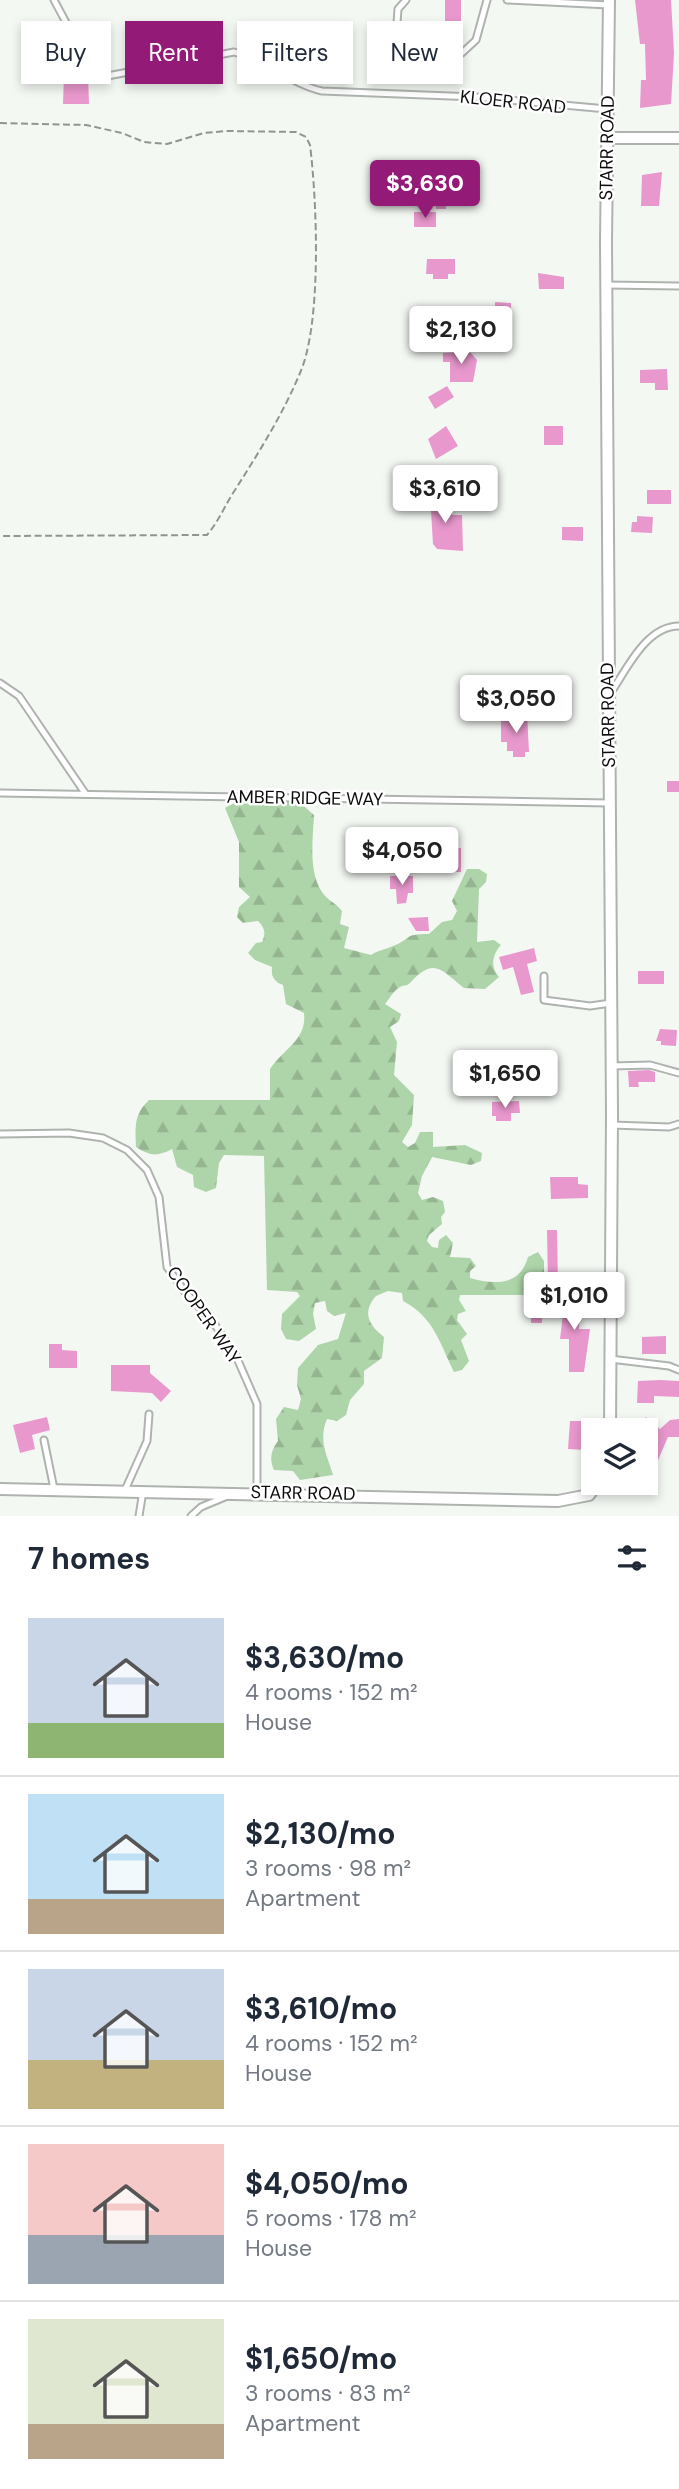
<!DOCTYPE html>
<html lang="en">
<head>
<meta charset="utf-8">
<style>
  body { margin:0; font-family:"DM Sans",sans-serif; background:#f2f2f3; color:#1f2937; height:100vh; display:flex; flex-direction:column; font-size:26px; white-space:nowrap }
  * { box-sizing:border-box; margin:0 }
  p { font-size:23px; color:#747a83 }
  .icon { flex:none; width:38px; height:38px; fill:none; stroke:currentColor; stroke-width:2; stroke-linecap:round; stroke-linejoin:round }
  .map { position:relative; height:1516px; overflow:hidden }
  .details { display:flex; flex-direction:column; background:#fff; flex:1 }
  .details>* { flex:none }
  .hud { position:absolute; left:21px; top:21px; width:637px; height:63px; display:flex; gap:14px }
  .buttons { position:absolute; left:581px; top:1418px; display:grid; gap:14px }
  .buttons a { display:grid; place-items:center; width:77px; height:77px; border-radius:0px; background:#fff; box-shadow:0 4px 10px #0003; font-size:35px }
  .price { position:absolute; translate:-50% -60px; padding:0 16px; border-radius:7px; background:#fff; color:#222; font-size:23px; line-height:46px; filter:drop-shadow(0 2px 4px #0008) }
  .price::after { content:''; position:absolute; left:50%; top:42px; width:21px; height:16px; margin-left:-10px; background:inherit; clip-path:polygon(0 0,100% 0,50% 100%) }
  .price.selected { background:#931a77; color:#fff }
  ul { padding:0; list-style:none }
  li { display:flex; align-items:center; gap:21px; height:175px; padding:0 28px }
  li+li { border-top:2px solid #e0e1e3 }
  li span { display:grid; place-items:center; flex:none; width:196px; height:140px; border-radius:0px; color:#555 }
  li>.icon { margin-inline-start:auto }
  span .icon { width:84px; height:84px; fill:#fffc; stroke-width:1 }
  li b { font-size:30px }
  h2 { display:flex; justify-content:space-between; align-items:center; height:84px; padding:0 28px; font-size:30px }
  .tag { padding:0 24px; border-radius:0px; background:#fff; box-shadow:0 4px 10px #0003; font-size:24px; line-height:63px }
  .tag.selected { background:#931a77; color:#fff }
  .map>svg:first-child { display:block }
  .forest { fill:url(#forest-firs) }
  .building { fill:#e898cd }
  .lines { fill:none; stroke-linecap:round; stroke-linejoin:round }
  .lane-casing { stroke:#afb3af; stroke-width:9 }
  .street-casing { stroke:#afb3af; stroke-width:14 }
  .path { stroke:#919491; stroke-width:2; stroke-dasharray:7 3.5; stroke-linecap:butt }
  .lane { stroke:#fff; stroke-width:5 }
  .street { stroke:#fff; stroke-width:10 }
  .labels { text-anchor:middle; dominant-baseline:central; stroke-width:5; stroke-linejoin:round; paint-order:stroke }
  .street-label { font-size:18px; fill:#0a0c0a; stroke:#fff }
</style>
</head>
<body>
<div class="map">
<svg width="679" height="1516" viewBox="0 0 679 1516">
  <defs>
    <pattern id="forest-firs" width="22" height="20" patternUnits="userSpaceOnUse" patternTransform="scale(1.75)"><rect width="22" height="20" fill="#aed4a9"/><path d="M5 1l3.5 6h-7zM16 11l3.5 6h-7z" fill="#94b590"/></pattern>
  </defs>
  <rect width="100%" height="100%" fill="#f4f8f3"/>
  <path class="forest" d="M238 801H298L314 815C313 838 308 872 322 892 327 900 336 903 342 911L340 924 349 927 344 948 371 955C379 950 384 950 393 946 412 939 402 934 429 934L442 922 452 920 457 911 452 901 467 869H479L487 874 486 882 479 889 477 942 494 940 501 945C492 955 490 967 499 977L485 989 464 988C440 969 434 957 410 983 405 987 405 984 400 987 394 990 389 999 385 1004L401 1014 399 1021 390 1027 397 1042 394 1075 414 1095 412 1125 402 1142 408 1147 415 1143 420 1132H433V1147L465 1145 482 1153 481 1161 471 1165 432 1157 422 1176 418 1193 422 1200 433 1197 443 1201 445 1212 441 1217 442 1224 429 1235 427 1241 432 1247 438 1248 439 1240 446 1235 453 1243 450 1257 470 1258 476 1266 470 1271V1278C495 1285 520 1286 528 1257L538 1252 544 1261V1281L553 1292 550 1314 534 1305 529 1306 525 1295H460L459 1300 466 1311 458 1314 457 1320 467 1334 461 1340 469 1361 462 1370 454 1372C440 1344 434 1317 403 1301L402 1293 388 1291 376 1296C362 1312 368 1325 384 1337L382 1358 364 1371V1384L350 1400 346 1415 337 1421 327 1419C318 1440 327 1455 333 1475L300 1480 293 1471 274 1470C269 1459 271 1450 278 1441L276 1419 284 1407 298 1410 301 1399 297 1385 298 1368 318 1345 338 1339 346 1313 334 1316 327 1311 325 1301 315 1303 313 1314 316 1329 299 1341 286 1339 281 1329 282 1314 300 1296 297 1292 267 1290 264 1156 224 1155 219 1163 216 1188 206 1192 194 1187 193 1175 177 1167 172 1149C157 1157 150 1156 136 1147 135 1127 134 1114 149 1100H270V1069C284 1048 307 1040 304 1013L286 1004 283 985C274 981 271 977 272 967L255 960 248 953 256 943 262 942C266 933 265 928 258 921L243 923 237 917 239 907 250 897 239 887V842L225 808Z"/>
  <path class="building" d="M445 0H461V24H445Z
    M635 0H671L674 53 671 104 640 108 641 80H646L645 44H640Z
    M64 74H88L89 104H63Z
    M662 172 659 206H641L642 175Z
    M428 179H452V200H446V209H436V189H428Z
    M414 212H436V227H414Z
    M427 259H455V274H448V279H433V274H426Z
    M538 273 564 277V289H539Z
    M495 302 511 303V313H495Z
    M465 352 471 353 477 360 473 382H450V362H443V353Z
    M667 369 668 390H655V383H640V370Z
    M447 386 454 397 435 409 428 397Z
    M446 426 458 446 436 459 428 439Z
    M544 426H563V445H544Z
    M647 490H671V504H647Z
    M452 500V515H462L463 551 437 549 433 544 431 511H420V501Z
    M637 516 653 517 652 533 631 532 632 522H637Z
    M562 527H583V541L562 540Z
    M517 713H527L529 752H525V757H513V751H507V742H501V721L517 719Z
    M667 781H679V792H667Z
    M446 848H461V872H446Z
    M390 876H413V893H408L406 903 397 904 396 889H390Z
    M428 917 429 931H416L408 918Z
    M534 948 537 961 527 964 534 992 521 995 513 967 503 970 499 957Z
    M638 971H664V984H638Z
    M660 1029 677 1030 676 1046 661 1045V1041H656Z
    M496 1067H506L507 1076H496Z
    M649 1070 655 1072V1082H638L639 1087H629L628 1071Z
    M519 1101 520 1113H511V1121H496V1116H492V1102Z
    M550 1177H578V1184L588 1185V1198L551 1199Z
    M547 1230H557L558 1284H548Z
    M562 1292H580L579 1329H590L584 1372H569V1339H560L564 1306H560Z
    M531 1309H542V1323H531Z
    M666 1336V1354H642V1337Z
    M49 1344H62V1350L77 1351V1368H49Z
    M111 1365H150V1373L171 1391 161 1402 152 1393 111 1391Z
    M660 1380 679 1381V1397L654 1396V1403H637L638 1381Z
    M47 1417 50 1430 32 1435 35 1449 20 1453 13 1425Z
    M646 1417 660 1429 670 1420 679 1419V1437H668L646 1488V1430H640Z
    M570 1421H594L593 1439H586L585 1450 568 1449Z"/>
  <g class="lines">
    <defs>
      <path id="lane" d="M54 0 93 73 102 77 234 52C266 60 291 84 322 91L476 97 607 109
        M406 0 398 9 397 23 414 40 462 53 476 40 487 0
        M507 0 609 5
        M606 285 679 286
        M0 683 19 696 85 793
        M610 694C627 669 646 626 679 626
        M0 793 609 803
        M544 976V1000L590 1006 611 1003
        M611 1066 650 1065 679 1073
        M612 1125 669 1127 679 1124
        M0 1134 69 1133 103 1138 127 1150 147 1170 159 1197 167 1267 185 1292 213 1322 236 1356 257 1404V1492
        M610 1359 669 1366 679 1370
        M44 1440 54 1489
        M125 1490 147 1441 149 1414
        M139 1516 143 1491
        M191 1516 201 1507 225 1497"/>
      <path id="street" d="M609 0 606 241 612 1114 610 1430
        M608 138H679
        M0 1489 558 1501 589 1495 599 1482"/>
    </defs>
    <use href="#lane" class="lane-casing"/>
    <use href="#street" class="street-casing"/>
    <path class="path" d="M0 123 86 125 122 133 144 142 167 144 204 133 226 131 296 132 306 137 310 145C317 201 322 323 300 373 283 414 259 452 235 490 225 505 219 521 207 535L0 536"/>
    <use href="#lane" class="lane"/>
    <use href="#street" class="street"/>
  </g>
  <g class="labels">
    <g class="street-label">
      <text transform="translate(513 102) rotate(6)">KLOER ROAD</text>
      <text transform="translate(607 148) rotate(-89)">STARR ROAD</text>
      <text transform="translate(608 715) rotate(-91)">STARR ROAD</text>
      <text transform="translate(305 798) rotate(1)">AMBER RIDGE WAY</text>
      <text transform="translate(204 1315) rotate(55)">COOPER WAY</text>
      <text transform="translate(303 1493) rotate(1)">STARR ROAD</text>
    </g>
  </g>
</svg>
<div class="buttons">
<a><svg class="icon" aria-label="layers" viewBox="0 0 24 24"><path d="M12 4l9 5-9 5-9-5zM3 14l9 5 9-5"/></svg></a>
</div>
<b class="price selected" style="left:425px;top:220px">$3,630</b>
<b class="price" style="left:461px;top:366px">$2,130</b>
<b class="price" style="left:445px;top:525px">$3,610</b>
<b class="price" style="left:516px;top:735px">$3,050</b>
<b class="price" style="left:402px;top:887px">$4,050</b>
<b class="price" style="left:505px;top:1110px">$1,650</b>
<b class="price" style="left:574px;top:1332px">$1,010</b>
<div class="hud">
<a class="tag">Buy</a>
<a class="tag selected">Rent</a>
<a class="tag">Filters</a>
<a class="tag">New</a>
</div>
</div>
<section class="details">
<h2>7 homes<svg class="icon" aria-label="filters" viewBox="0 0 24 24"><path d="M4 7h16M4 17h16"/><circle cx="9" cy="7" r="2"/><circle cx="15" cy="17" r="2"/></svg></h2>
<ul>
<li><span style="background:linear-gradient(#c9d6e8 75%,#8fb573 0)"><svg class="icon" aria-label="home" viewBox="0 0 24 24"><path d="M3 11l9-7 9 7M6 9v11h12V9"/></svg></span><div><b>$3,630/mo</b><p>4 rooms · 152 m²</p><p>House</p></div></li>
<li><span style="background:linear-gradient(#bfe0f5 75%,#b9a48a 0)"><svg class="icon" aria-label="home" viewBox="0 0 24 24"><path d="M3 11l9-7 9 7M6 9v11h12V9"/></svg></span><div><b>$2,130/mo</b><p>3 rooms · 98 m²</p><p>Apartment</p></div></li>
<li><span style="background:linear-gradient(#c9d6e8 65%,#c2b280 0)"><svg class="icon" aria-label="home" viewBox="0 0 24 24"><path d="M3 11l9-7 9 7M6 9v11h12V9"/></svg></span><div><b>$3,610/mo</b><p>4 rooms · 152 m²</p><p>House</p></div></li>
<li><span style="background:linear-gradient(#f6c9c9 65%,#9aa5b1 0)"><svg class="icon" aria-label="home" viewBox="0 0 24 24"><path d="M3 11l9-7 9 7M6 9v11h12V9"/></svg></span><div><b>$4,050/mo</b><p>5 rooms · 178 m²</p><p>House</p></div></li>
<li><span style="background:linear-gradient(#dfe7d0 75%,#b9a48a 0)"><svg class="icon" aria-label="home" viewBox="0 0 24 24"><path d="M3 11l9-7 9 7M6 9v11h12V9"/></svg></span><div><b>$1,650/mo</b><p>3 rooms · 83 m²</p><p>Apartment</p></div></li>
</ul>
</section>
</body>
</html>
